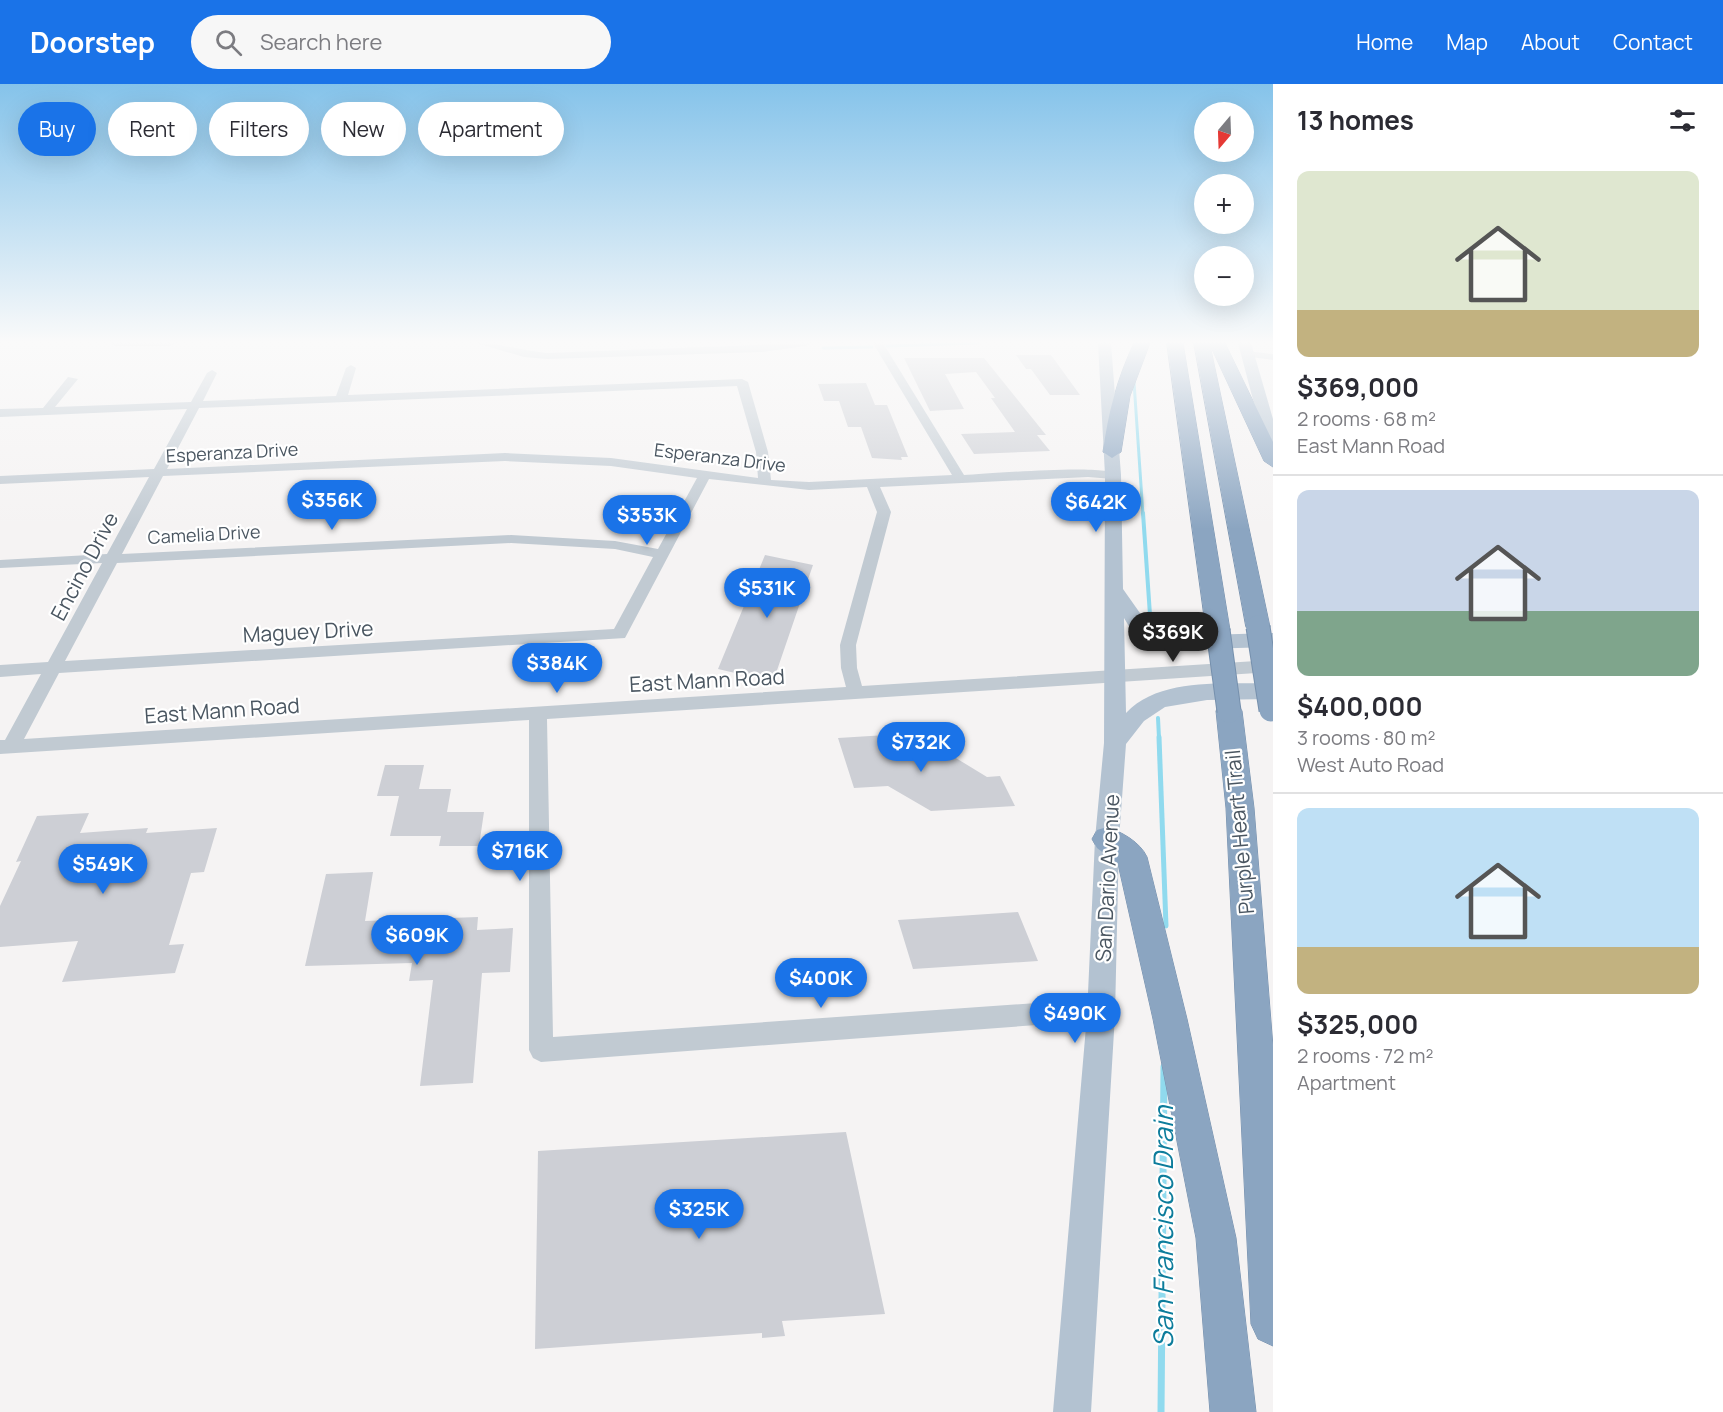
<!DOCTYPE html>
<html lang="en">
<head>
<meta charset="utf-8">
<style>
  body { margin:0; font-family:Manrope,sans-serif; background:#f7f7f7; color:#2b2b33; height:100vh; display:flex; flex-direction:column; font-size:22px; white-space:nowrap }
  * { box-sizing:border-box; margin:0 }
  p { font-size:20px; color:#7c7c81 }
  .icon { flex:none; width:33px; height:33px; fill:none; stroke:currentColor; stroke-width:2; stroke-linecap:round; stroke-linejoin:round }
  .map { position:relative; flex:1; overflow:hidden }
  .drawer { display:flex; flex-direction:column; background:#fff; width:450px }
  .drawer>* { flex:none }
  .hud { position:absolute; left:18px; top:18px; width:570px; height:54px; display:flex; gap:12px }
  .needle { width:39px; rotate:199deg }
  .controls { position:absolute; left:1194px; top:18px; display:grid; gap:12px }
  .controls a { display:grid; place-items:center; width:60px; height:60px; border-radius:50%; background:#fff; box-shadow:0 6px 24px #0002; font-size:30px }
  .price { position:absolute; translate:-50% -51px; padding:0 14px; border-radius:21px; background:#1a73e8; color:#fff; font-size:20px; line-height:39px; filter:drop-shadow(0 2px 3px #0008) }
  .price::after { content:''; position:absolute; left:50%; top:36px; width:18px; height:14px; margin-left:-9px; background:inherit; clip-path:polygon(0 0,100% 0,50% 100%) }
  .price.on { background:#222; color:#fff }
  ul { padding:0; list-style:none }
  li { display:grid; align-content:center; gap:12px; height:318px; padding:0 24px }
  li+li { border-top:2px solid #e1e1e2 }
  li span { display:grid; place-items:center; height:186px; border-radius:12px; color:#555 }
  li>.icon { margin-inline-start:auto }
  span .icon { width:108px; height:108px; fill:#fffc; stroke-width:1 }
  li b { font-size:26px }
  h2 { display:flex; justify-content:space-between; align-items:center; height:72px; padding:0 24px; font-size:26px }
  .pill { padding:0 21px; border-radius:27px; background:#fff; box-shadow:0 6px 24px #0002; font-size:21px; line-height:54px }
  .pill.on { background:#1a73e8; color:#fff }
  header { display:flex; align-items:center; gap:36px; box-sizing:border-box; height:84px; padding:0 30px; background:#1a73e8; color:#fff }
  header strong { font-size:28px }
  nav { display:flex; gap:33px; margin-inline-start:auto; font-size:21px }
  .search { width:420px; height:54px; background:#f7f7f7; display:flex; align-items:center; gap:15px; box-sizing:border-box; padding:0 21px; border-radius:33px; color:#7c7c81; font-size:22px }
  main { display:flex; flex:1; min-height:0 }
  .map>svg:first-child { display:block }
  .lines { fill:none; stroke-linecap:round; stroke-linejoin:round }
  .stream-far3 { stroke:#90daee; stroke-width:3 }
  .stream-far2 { stroke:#90daee; stroke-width:4 }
  .stream-far1 { stroke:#90daee; stroke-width:5 }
  .stream { stroke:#90daee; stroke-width:7 }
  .building { fill:#cdcfd5 }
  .highway-casing { stroke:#7690ad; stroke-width:1 }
  .minor { fill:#c1cad2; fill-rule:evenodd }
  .major { fill:#b3c2d1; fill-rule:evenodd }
  .highway { fill:#8ba5c1; fill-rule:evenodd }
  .highway-bridge-casing { stroke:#7690ad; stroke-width:25; stroke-linecap:butt }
  .highway-bridge { stroke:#8ba5c1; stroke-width:23 }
  .labels { text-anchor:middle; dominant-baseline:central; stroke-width:4.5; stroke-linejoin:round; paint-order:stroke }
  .far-street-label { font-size:18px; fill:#4a5661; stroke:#fff }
  .street-label { font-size:21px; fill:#4a5661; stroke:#fff }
  .near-water-label { font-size:27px; font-style:italic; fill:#0c7c9b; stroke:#fff }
</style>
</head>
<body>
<header>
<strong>Doorstep</strong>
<div class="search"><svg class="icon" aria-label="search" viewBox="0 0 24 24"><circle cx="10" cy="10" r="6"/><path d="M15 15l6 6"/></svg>Search here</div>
<nav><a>Home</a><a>Map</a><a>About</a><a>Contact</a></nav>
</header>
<main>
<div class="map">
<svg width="1273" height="1328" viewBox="0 0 1273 1328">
  <rect width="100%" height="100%" fill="#f5f3f3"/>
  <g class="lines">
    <path class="stream-far3" d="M887 262 979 259
      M823 264 872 263
      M1134 298 1143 431"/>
    <path class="stream-far2" d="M1143 429 1150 531
      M1158 634 1159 654"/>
    <path class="stream-far1" d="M1159 653 1166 842"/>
    <path class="stream" d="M1161 1328 1164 983"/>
  </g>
  <path class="building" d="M1016 271H1051L1080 311H1050L1031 285H1026Z
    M904 274H984L1046 351H1037L1050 367 974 370 961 350 1015 348 991 314H995L976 288 945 290 964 325 930 327Z
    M866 299 875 321H887L908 373H901L902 376 872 374 861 343H848L839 317H824L818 300Z
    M765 471 813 481 773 598 718 585Z
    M919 649 924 660 946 668 987 693 1000 692 1015 722 931 727 888 702 854 704 838 654Z
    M385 681H424L419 705H451L447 728H484L479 762H439L441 752H390L399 712H377Z
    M89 729 80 749 148 744 146 749 217 744 204 788 191 789 169 861 184 860 175 889 62 898 78 857 0 863V822L21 777 16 778 37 732Z
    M373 788 365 837 478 833 477 846 513 844 510 888 482 889 473 999 420 1002 433 896 409 897 412 879 305 882 326 790Z
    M1018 828 1038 877 913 885 898 836Z
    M846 1048 885 1230 782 1237 785 1252 762 1254V1249L535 1265 538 1067Z"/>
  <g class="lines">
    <defs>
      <path id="highway" d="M1134 259H1150L1130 312 1121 368 1112 374 1103 368C1108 329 1117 295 1134 259Z
        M1167 259H1183L1230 546 1226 552 1218 554 1210 552 1206 546Z
        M1194 259H1225L1273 358V383L1264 377 1210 261 1270 543 1266 549 1258 551 1250 549 1246 543Z
        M1229 618 1238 620 1242 627 1254 724 1273 963V1262L1258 1255 1251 1240 1226 724 1216 627 1220 620Z
        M1107 743C1122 748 1140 758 1147 773L1187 935 1236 1154 1256 1328H1210L1196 1154 1153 935 1118 780 1097 764 1092 755 1097 746Z"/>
    </defs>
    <use href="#highway" class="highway-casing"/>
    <path class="minor" d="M110 259H175L170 262H115Z
      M476 259C500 259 523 267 547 269L811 259 806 262 762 268 547 275 524 273Z
      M873 259H883L964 391C989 390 1107 379 1119 391L1113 395 1088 393 880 403 891 428 856 561 857 584 862 602 1273 576V588L547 635 553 953 1064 917 1101 920 1109 923 1113 931 1109 939 1101 942 1064 939 541 978 533 974 529 966V636L0 670V656H5L41 590 0 593V581L48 578 102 479 0 484V476L107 470 149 393 0 400V392L154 385 187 325 0 333V325L43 324 68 293 78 295 55 323 191 318 207 289 212 286 217 289 203 317 336 312 346 284 351 281 356 284 348 311 742 295 748 298 768 368 771 396 809 398 952 391ZM737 302 756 368 758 394 611 374 505 369 167 385 199 324ZM505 377 611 382 697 394 658 465 615 457 511 451 122 470 163 392ZM709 395 809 406 867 403 877 428 840 561 841 584 846 603 24 655 59 589 625 554ZM511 459 615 465 653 473 614 545 65 577 117 479Z
      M1247 267 1273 270V276L1243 272V268Z"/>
    <path class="major" d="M1098 259H1111L1121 391 1123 505 1147 539 1172 552 1273 549V563L1169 566 1133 549 1124 534 1126 629C1161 592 1227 601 1273 599V615L1207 616 1165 623 1144 637 1126 660 1119 755 1115 931 1091 1328H1053L1087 931 1095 755 1104 659 1105 391Z
      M1238 259H1251L1273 335V366L1265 361Z"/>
    <use href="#highway" class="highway"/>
    <defs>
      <path id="highway-bridge" d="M1258 543 1271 626
        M1218 546 1229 627"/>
    </defs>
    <use href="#highway-bridge" class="highway-bridge-casing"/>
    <use href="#highway-bridge" class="highway-bridge"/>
  </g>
  <linearGradient id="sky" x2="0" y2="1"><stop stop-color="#85c3ea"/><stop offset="0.58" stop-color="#fafafa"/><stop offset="1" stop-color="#fafafa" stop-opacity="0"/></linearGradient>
  <rect width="1273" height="445" fill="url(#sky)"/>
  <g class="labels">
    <g class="far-street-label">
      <text transform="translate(232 368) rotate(-3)">Esperanza Drive</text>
      <text transform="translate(720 373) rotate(7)">Esperanza Drive</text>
      <text transform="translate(204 450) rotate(-3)">Camelia Drive</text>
    </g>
    <g class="street-label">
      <text transform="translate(84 482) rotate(-62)">Encino Drive</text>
      <text transform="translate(308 547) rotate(-3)">Maguey Drive</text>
      <text transform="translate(707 596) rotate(-3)">East Mann Road</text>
      <text transform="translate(222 626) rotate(-4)">East Mann Road</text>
      <text transform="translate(1239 748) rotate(-95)">Purple Heart Trail</text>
      <text transform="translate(1107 794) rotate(-87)">San Dario Avenue</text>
    </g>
    <g class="near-water-label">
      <text transform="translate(1162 1143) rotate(-90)">San Francisco Drain</text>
    </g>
  </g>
</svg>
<div class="controls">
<a><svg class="needle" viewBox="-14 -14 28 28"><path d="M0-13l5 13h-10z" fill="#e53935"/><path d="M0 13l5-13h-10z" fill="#7c7c81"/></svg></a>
<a>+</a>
<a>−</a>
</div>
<b class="price" style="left:332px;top:447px">$356K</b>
<b class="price" style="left:1096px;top:449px">$642K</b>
<b class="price" style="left:647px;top:462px">$353K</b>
<b class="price" style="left:767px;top:535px">$531K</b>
<b class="price on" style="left:1173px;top:579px">$369K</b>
<b class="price" style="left:557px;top:610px">$384K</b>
<b class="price" style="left:921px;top:689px">$732K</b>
<b class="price" style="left:520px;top:798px">$716K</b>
<b class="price" style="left:103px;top:811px">$549K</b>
<b class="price" style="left:417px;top:882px">$609K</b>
<b class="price" style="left:821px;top:925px">$400K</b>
<b class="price" style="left:1075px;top:960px">$490K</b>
<b class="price" style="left:699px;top:1156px">$325K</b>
<div class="hud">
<a class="pill on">Buy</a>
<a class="pill">Rent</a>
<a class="pill">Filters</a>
<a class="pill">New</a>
<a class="pill">Apartment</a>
</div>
</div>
<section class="drawer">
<h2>13 homes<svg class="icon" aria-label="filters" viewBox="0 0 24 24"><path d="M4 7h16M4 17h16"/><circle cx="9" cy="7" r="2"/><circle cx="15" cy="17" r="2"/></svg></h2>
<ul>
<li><span style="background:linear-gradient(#dfe7d0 75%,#c2b280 0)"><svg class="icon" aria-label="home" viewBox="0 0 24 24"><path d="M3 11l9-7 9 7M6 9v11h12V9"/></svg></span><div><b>$369,000</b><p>2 rooms · 68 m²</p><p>East Mann Road</p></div></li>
<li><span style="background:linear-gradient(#c9d6e8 65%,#7fa58c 0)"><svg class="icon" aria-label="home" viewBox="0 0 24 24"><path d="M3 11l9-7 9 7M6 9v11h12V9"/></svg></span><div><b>$400,000</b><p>3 rooms · 80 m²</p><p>West Auto Road</p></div></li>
<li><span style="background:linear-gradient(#bfe0f5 75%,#c2b280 0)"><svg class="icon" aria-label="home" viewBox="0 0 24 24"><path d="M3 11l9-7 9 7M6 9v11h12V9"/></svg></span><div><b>$325,000</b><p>2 rooms · 72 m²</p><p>Apartment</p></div></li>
</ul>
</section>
</main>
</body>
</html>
